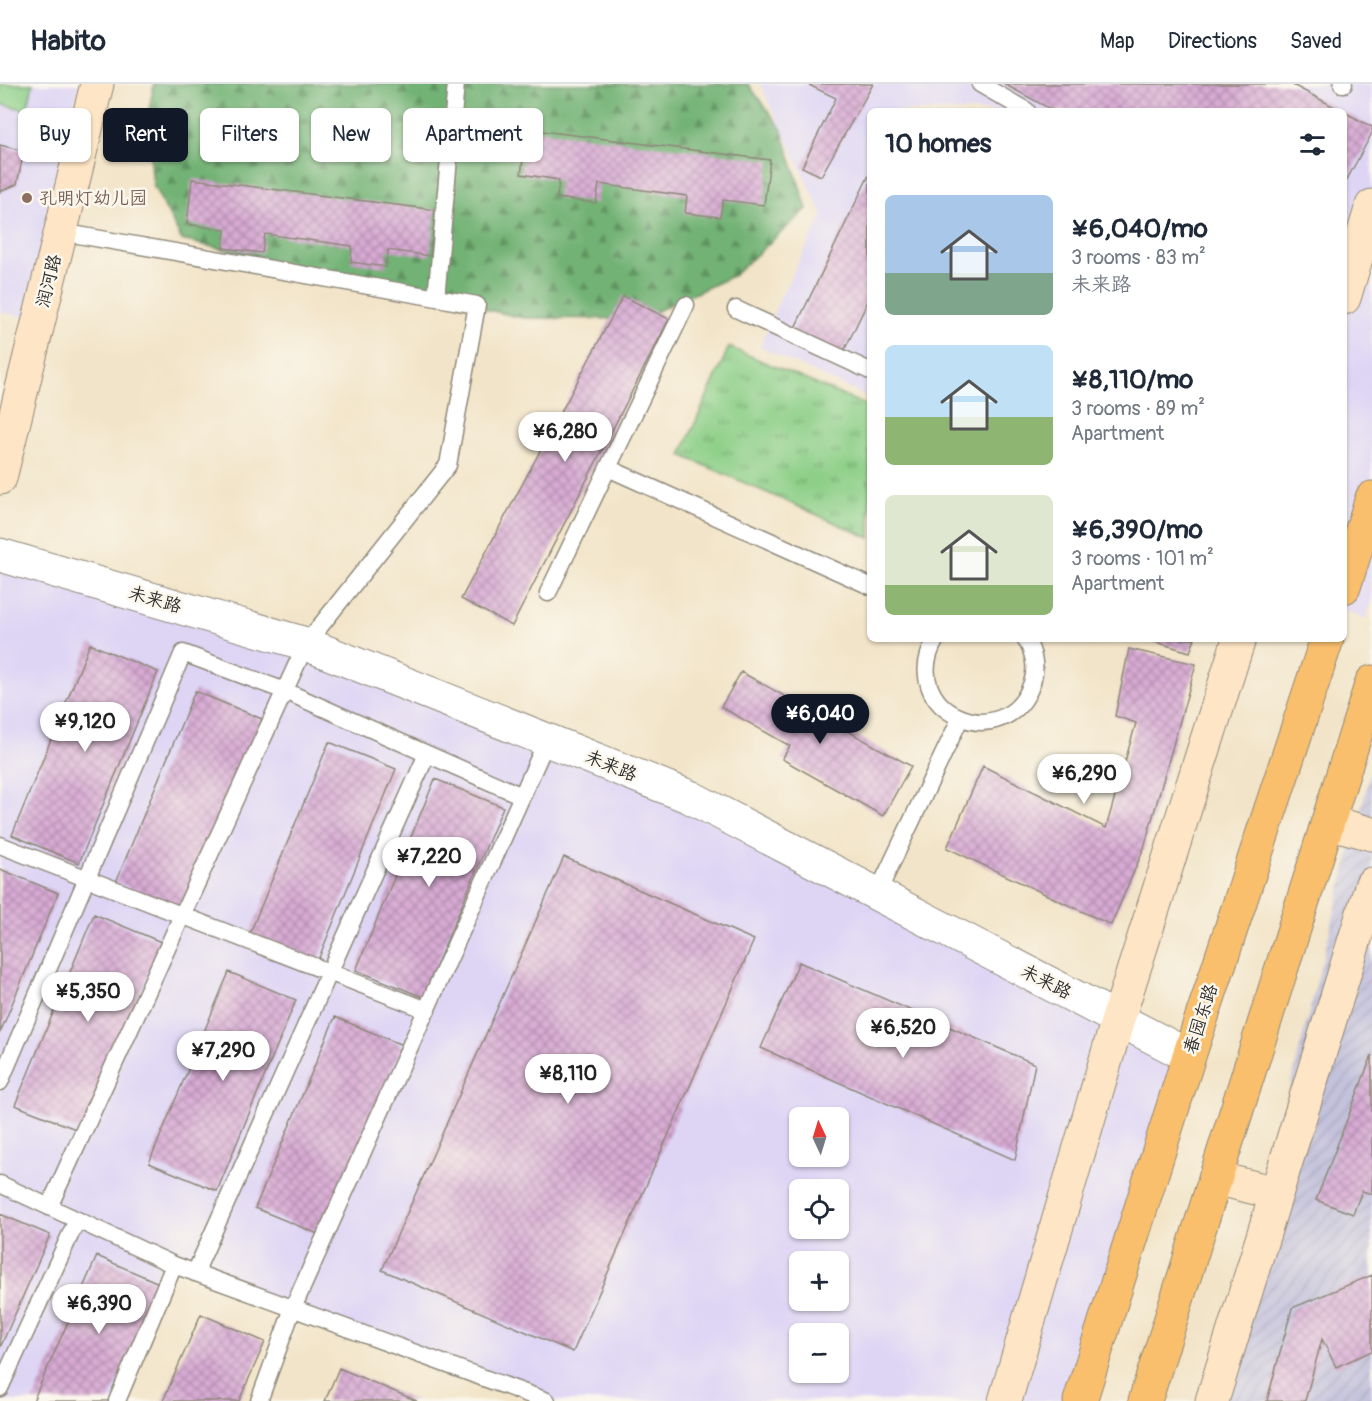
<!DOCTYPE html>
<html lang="en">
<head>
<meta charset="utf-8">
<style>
  body { margin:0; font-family:Pangolin,"LXGW WenKai TC",sans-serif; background:#f2f2f3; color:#1f2937; height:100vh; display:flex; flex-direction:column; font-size:22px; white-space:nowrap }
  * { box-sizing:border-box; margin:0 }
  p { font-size:20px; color:#747a83 }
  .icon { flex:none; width:33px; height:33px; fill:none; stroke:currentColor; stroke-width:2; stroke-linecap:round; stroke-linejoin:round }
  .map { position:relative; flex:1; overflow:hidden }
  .details { position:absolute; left:867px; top:24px; width:480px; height:534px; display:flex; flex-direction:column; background:#fff; border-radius:9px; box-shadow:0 2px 4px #0004 }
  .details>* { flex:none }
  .hud { position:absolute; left:18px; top:24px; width:570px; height:54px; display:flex; gap:12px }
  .needle { width:39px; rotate:356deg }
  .controls { position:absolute; left:789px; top:1023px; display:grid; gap:12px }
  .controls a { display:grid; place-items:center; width:60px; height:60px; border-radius:9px; background:#fff; box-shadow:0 2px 4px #0004; font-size:30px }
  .price { position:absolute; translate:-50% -51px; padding:0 14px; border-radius:21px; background:#fff; color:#222; font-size:20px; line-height:39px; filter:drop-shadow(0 2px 3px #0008) }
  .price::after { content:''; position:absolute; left:50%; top:36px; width:18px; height:14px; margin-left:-9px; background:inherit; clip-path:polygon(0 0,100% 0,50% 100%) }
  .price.active { background:#111827; color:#fff }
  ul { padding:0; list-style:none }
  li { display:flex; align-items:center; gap:18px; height:150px; padding:0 18px }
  li span { display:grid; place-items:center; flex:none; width:168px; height:120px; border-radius:9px; color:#555 }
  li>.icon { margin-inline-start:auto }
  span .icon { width:72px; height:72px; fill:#fffc; stroke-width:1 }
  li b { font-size:26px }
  h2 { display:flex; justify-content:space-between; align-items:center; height:72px; padding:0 18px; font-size:26px }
  .tag { padding:0 21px; border-radius:9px; background:#fff; box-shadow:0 2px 4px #0004; font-size:21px; line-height:54px }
  .tag.active { background:#111827; color:#fff }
  header { display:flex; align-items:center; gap:36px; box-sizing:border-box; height:84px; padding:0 30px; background:#fff; border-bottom:2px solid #e0e1e3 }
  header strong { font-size:28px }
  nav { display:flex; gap:33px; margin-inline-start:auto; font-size:21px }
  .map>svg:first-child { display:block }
  .built { fill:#ded5f5; fill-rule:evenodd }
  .industrial { fill:url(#industrial-furrows) }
  .grass { fill:url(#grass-tufts); stroke:#5c7d5a; stroke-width:1.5 }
  .forest { fill:url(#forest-firs); stroke:#4e6e50; stroke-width:1.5 }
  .garden { fill:#8dcf88; stroke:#5c7d5a; stroke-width:1.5 }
  .building { fill:url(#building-cross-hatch) }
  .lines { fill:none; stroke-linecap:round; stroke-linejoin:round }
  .lane-casing { stroke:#8e887a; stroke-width:19 }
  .street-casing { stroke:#8e887a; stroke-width:35 }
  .secondary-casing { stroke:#8e887a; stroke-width:35 }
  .primary-casing { stroke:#8e887a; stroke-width:35 }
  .lane { stroke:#fff; stroke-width:16 }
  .street { stroke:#fff; stroke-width:33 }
  .secondary { stroke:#fde5c5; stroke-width:33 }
  .primary { stroke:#f9bf6d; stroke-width:33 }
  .education-dot { fill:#8d6e63; stroke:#fbf7ec; stroke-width:2 }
  .labels { text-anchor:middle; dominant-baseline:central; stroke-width:5; stroke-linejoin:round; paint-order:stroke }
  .education-label { font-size:18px; fill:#785e54; stroke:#fbf7ec; text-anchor:start }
  .street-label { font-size:18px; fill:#2b2b2b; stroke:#fbf7ec }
</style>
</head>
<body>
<header>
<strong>Habito</strong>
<nav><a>Map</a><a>Directions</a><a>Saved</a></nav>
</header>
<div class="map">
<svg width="1372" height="1317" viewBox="0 0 1372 1317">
  <defs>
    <pattern id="industrial-furrows" width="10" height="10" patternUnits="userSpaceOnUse" patternTransform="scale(1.5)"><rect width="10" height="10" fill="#c3c1db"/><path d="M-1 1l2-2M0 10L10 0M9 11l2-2" fill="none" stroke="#a8a6bc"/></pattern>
    <pattern id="grass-tufts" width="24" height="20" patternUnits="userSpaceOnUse" patternTransform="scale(1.5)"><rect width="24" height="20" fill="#8dcf88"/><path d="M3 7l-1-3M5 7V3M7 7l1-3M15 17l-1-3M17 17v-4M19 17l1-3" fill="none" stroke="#73a86f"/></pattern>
    <pattern id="forest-firs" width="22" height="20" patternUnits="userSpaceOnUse" patternTransform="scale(1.5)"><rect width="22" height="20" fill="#72b274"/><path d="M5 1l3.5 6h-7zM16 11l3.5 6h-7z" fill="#5e915f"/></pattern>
    <pattern id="building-cross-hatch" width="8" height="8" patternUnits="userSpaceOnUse" patternTransform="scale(1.5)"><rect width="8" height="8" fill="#d8aad4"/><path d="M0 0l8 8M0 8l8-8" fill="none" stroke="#af8bac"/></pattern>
  </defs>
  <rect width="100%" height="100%" fill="#fbf7ec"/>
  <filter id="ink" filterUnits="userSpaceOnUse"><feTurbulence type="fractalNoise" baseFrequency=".0167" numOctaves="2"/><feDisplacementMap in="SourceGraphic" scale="12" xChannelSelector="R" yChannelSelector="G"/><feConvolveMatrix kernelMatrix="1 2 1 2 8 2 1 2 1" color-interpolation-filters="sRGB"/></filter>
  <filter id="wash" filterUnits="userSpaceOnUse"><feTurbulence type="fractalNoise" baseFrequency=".008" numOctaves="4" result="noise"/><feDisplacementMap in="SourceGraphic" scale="24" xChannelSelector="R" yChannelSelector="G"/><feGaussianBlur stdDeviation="1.35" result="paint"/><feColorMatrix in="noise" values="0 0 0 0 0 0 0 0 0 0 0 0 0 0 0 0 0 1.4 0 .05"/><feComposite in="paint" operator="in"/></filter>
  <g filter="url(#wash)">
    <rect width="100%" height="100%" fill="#f2e4c8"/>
    <path class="built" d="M0 0H79L27 233 0 228Z
      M760 0H1372V515L1366 535 1344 526V27H870V314L760 263 782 210 823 131Z
      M0 472 547 656 1189 972 1080 1317H549L174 1181 117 1317H0ZM800 1034H838V1072H800ZM800 1106H838V1144H800ZM800 1178H838V1216H800ZM800 1250H838V1288H800Z"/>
    <path class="industrial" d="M1372 682V1317H1210Z"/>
    <path class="grass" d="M729 263 870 323V454L681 371Z"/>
    <path class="forest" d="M154 0H748L781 44 807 125 734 191 640 235 523 234 182 156 153 101 147 36Z"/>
    <path class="garden" d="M0 0H33L27 26 0 20Z"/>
    <g id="blocks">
      <path class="building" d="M807 0H873L821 92 802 83 836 14Z
        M1004 0H1291L1342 27H1054Z
        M1344 28 1372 43V49L1344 101Z
        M527 45 770 76 764 121 723 116 720 133 685 129 687 112 599 100 596 119 557 114 559 96 521 90Z
        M0 61 24 67 17 100 0 108Z
        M870 89V213L842 271 793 248Z
        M192 95 436 126 430 172 388 166 386 183 351 178 352 162 265 150 262 169 223 164 225 146 187 140Z
        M623 212 669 235 512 542 461 515Z
        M1145 555H1195L1190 568Z
        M90 560 158 588 79 779 12 751Z
        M1129 565 1196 580 1144 764 1111 841 947 764 983 682 1106 744 1136 639 1115 632Z
        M741 588 911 682 883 732 782 675 790 662 721 623Z
        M195 607 262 635 183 826 116 798Z
        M329 658 396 685 318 876 250 849Z
        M435 695 503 723 423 913 356 886Z
        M564 773 754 856 573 1268 382 1186Z
        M0 785 58 809 0 949Z
        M94 830 161 858 83 1048 15 1021Z
        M799 878 1035 980 1015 1076 761 964Z
        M229 888 296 916 217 1107 149 1079Z
        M335 933 402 961 323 1152 255 1124Z
        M1372 971V1110L1362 1107 1353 1130 1316 1116Z
        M0 1130 50 1151 0 1264Z
        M97 1172 161 1200 109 1317H33Z
        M1372 1191V1267L1336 1283 1322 1255 1305 1317H1267L1292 1224Z
        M201 1230 265 1258 239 1317H163Z
        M339 1284 417 1317H325Z"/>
    </g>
  </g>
  <g filter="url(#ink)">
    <use href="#blocks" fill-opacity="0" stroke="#8e887a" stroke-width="1.5"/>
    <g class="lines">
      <defs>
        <path id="lane" d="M980 0 1027 27
          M1342 0H1344
          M436 214 456 0
          M736 225 870 287
          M608 384 870 502
          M548 509 686 221
          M936 555C894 626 1005 676 1032 599 1037 585 1034 567 1025 555
          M0 761 427 926
          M877 810 960 635
          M0 998 183 569 285 607 522 712
          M0 1100 174 1181
          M49 1123 306 560 448 381 477 221 61 148
          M195 1189 427 670
          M0 1304 77 1136
          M117 1317 174 1181 547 1317
          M259 1317 293 1224 547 656"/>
        <path id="street" d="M0 471 306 560 690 713 1189 972"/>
        <path id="secondary" d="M1344 214 1372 122
          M0 394 97 0
          M1328 738 1372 750
          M1215 1094 1276 1109
          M1005 1317 1118 935 1239 555
          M1212 1317 1372 800"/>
        <path id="primary" d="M1344 503 1372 414
          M1080 1317 1189 972 1327 555
          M1145 1317 1372 598"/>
      </defs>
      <use href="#lane" class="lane-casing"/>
      <use href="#street" class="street-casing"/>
      <use href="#secondary" class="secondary-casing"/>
      <use href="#primary" class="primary-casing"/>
      <use href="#lane" class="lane"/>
      <use href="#street" class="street"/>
      <use href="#secondary" class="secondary"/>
      <use href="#primary" class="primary"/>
    </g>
  </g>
  <circle class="education-dot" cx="27" cy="114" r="6"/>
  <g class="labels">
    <g class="education-label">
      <text x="39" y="114">孔明灯幼儿园</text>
    </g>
    <g class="street-label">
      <text transform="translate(49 197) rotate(-76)">润河路</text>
      <text transform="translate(155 516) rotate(16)">未来路</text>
      <text transform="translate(611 682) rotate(22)">未来路</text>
      <text transform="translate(1046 898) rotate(27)">未来路</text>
      <text transform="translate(1201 935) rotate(-72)">春园东路</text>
    </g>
  </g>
</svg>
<div class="controls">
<a><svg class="needle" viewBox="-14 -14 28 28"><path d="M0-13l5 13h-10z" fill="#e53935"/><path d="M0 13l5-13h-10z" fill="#747a83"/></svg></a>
<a><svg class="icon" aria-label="locate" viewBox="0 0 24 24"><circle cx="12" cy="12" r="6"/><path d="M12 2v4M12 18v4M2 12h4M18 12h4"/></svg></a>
<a>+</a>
<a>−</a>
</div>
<b class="price" style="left:565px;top:379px">¥6,280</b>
<b class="price active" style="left:820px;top:661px">¥6,040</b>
<b class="price" style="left:85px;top:669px">¥9,120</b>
<b class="price" style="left:1084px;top:721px">¥6,290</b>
<b class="price" style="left:429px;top:804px">¥7,220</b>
<b class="price" style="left:88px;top:939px">¥5,350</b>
<b class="price" style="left:903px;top:975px">¥6,520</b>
<b class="price" style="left:223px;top:998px">¥7,290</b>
<b class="price" style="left:568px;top:1021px">¥8,110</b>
<b class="price" style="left:99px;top:1251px">¥6,390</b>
<div class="hud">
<a class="tag">Buy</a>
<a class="tag active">Rent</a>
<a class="tag">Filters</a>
<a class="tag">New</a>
<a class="tag">Apartment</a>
</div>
<section class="details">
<h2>10 homes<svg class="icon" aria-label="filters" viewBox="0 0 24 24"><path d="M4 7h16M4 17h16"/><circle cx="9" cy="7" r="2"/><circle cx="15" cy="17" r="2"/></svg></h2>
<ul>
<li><span style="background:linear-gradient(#a9c7e8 65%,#7fa58c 0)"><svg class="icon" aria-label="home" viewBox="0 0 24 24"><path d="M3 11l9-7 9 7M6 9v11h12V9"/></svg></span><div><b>¥6,040/mo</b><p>3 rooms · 83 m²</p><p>未来路</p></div></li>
<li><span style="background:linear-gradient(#bfe0f5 60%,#8fb573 0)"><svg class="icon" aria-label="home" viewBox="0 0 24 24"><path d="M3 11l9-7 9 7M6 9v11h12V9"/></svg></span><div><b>¥8,110/mo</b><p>3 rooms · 89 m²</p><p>Apartment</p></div></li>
<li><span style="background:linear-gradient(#dfe7d0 75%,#8fb573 0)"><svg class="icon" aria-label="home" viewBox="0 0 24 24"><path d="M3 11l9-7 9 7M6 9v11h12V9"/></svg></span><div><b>¥6,390/mo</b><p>3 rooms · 101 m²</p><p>Apartment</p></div></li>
</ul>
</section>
</div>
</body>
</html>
